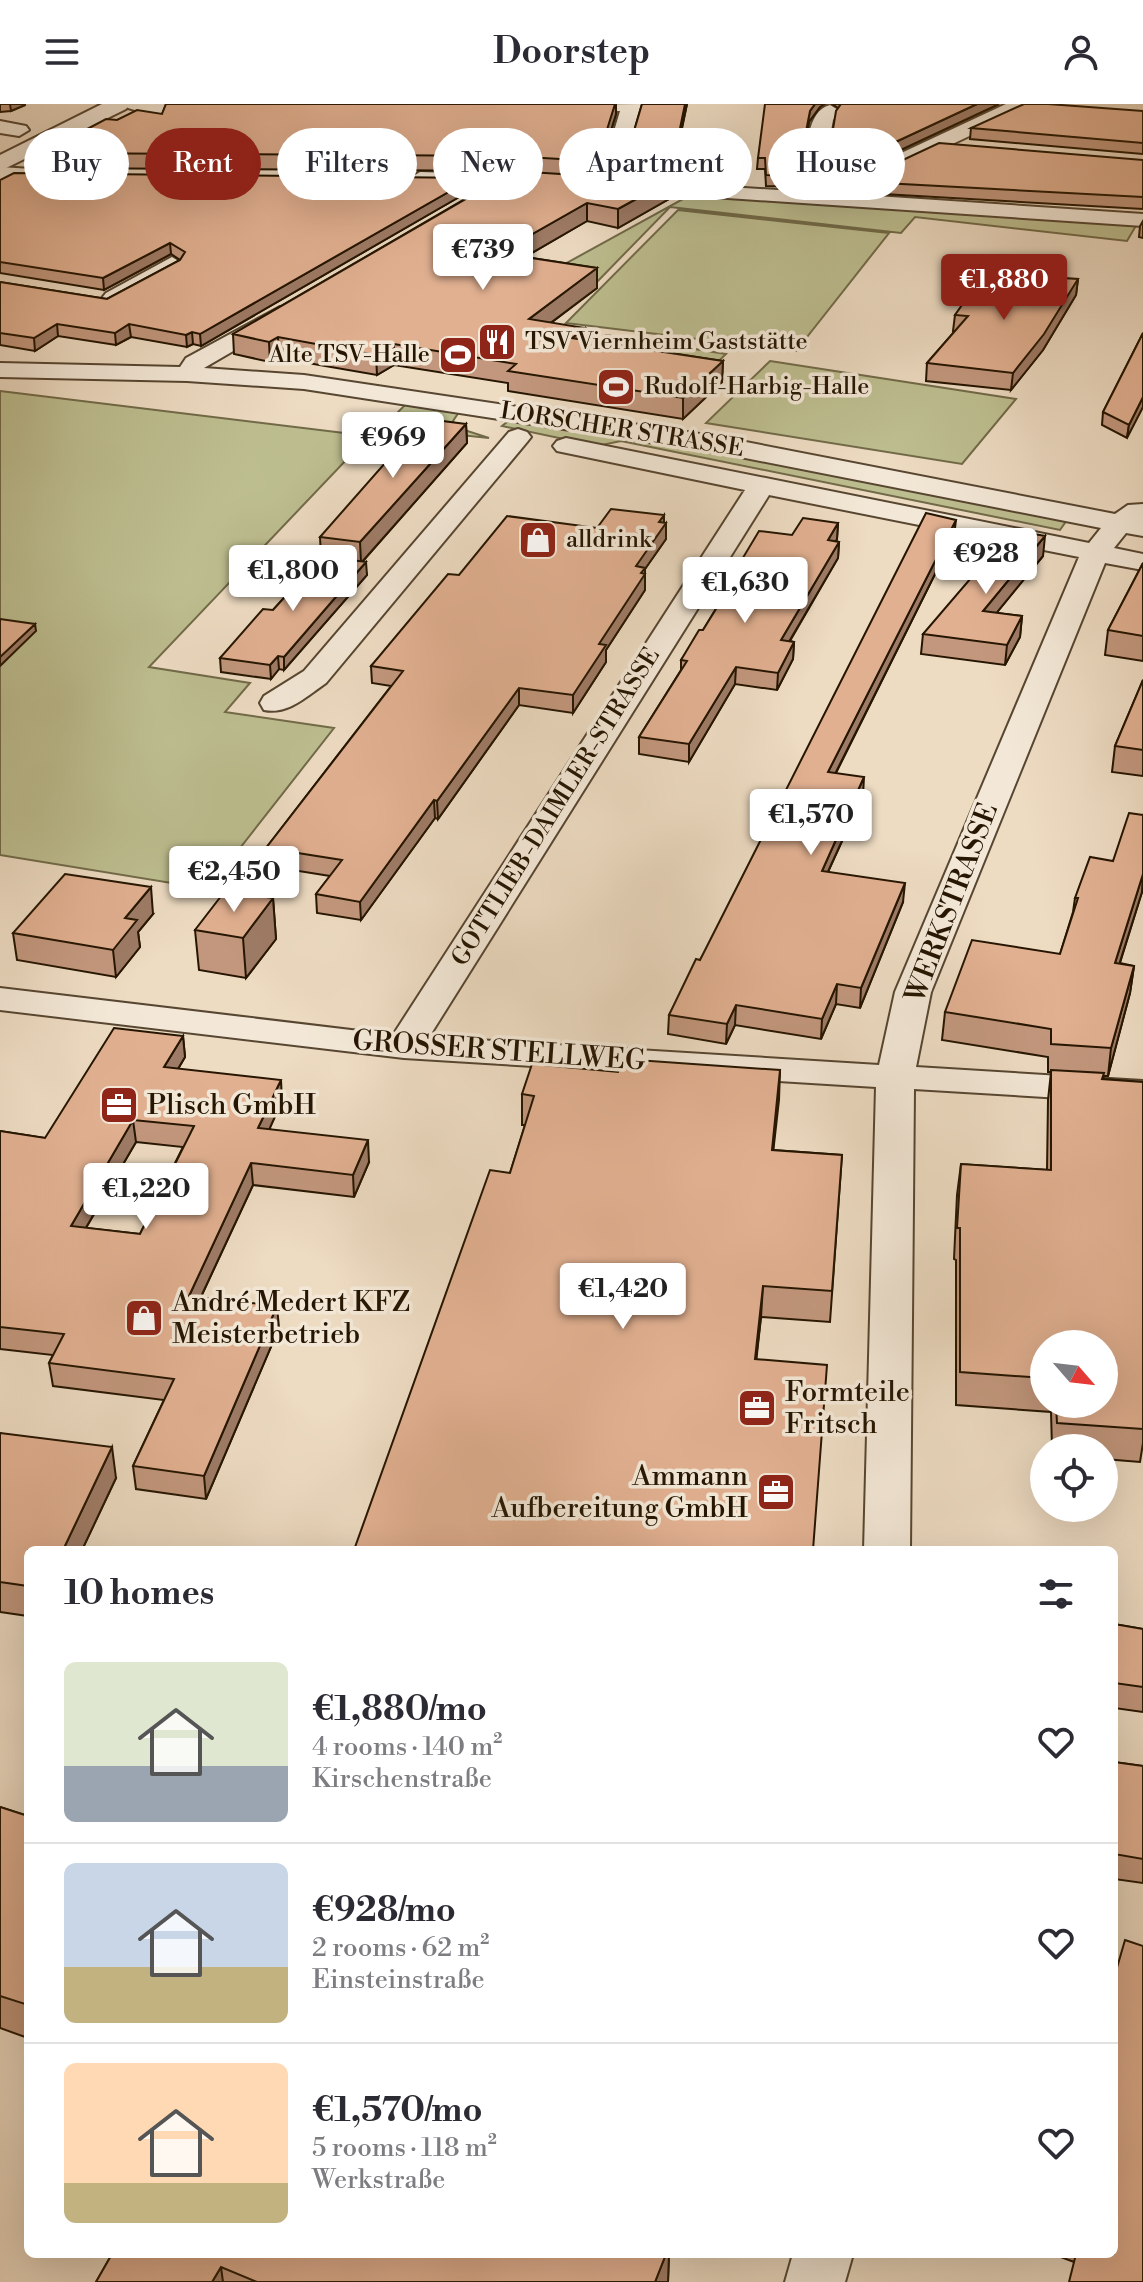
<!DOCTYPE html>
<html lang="en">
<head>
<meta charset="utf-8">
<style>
  body { margin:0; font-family:"Libre Bodoni",serif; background:#f7f7f7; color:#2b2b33; height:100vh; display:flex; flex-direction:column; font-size:30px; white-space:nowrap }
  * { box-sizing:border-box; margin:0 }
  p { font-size:26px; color:#7c7c81 }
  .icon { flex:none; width:44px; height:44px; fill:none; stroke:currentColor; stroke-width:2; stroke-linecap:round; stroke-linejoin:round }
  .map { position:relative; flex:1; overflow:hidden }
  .sheet { position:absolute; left:24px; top:1442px; width:1094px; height:712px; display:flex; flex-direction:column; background:#fff; border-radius:12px; box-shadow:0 8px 32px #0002 }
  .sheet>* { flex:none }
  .banner { position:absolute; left:24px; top:24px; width:1096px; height:72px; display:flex; gap:16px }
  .needle { width:52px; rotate:118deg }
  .fabs { position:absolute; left:1030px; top:1226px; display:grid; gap:16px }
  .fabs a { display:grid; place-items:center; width:88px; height:88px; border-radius:50%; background:#fff; box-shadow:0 8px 32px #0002; font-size:40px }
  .price { position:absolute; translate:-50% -68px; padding:0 18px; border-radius:8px; background:#fff; color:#222; font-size:26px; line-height:52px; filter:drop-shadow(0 2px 4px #0008) }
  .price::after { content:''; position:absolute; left:50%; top:48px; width:24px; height:18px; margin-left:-12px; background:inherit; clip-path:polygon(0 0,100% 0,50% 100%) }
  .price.selected { background:#8f2418; color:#fff }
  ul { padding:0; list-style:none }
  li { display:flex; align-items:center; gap:24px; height:200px; padding:0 40px }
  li+li { border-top:2px solid #e1e1e2 }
  li span { display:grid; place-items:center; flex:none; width:224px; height:160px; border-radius:12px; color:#555 }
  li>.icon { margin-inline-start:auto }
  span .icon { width:96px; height:96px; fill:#fffc; stroke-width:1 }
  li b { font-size:34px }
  h2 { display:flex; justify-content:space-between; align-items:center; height:96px; padding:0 40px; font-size:34px }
  .chip { padding:0 28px; border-radius:36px; background:#fff; box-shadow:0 8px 32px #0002; font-size:28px; line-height:72px }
  .chip.selected { background:#8f2418; color:#fff }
  header { display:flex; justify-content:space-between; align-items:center; height:104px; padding:0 40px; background:#fff; font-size:36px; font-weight:600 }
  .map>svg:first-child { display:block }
  .green { fill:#bdbe90; stroke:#716a48; stroke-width:2 }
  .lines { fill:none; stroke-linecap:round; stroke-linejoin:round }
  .minor-casing { stroke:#574631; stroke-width:4 }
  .tertiary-casing { stroke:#574631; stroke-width:4 }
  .minor { fill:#f3e8d7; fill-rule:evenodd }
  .tertiary { fill:#f3e8d7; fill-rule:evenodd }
  .wall { fill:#c2977d; stroke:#251501; stroke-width:2; fill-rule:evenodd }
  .shaded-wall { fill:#9e7b66; stroke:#251501; stroke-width:2 }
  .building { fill:#e1b091; stroke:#251501; stroke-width:2; fill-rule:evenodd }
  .labels { text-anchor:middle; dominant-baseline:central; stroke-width:7; stroke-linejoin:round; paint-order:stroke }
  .far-poi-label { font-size:24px; fill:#251501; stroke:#f3e8d7; text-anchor:start }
  .far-street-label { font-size:24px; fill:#251501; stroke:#f3e8d7 }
  .street-label { font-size:28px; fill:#251501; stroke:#f3e8d7 }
  .poi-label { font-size:28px; fill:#251501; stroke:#f3e8d7; text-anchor:start }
</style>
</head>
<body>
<header><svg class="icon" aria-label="menu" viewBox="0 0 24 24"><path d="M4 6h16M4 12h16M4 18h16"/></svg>Doorstep<svg class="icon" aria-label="person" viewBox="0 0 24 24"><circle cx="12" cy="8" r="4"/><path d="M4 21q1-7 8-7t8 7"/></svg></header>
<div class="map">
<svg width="1143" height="2178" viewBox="0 0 1143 2178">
  <rect width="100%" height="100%" fill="#eddbc2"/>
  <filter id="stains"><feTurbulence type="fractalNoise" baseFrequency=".0025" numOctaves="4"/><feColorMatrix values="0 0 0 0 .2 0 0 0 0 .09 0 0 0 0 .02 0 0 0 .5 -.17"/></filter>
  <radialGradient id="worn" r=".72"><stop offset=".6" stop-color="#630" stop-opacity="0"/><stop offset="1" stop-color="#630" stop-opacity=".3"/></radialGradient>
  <path class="green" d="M692 90 1137 120 1127 137 915 113 901 129 670 103 592 183 454 221Z
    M678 106 889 129 796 247 566 219Z
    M606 231 726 250 703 272 581 253Z
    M770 257 1016 295 962 360 706 319Z
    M0 287 369 332 149 563 250 579 225 608 334 624 208 785 0 751Z
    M407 299 459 308 453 317 458 324 489 334 383 323Z
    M512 314 679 341 1067 416 1060 426 621 337 597 342 502 322Z"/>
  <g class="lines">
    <defs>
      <path id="minor" d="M121 0H223L226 4C215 15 132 12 121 0Z
        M642 0 623 64 616 76 841 90 843 85 817 81 804 67C807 47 806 7 830 1L840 7 833 16 824 66 830 71 850 73 1006 0H1032L1029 4 867 80 861 91 1143 110V122L595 85 592 81 603 64 620 7H560L550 1Z
        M0 17 26 22 29 26 19 32 0 29Z
        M0 63 64 67 74 73 64 79 0 75Z
        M420 68 552 72 562 78 552 84 413 78 410 74Z
        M172 153 183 160 180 165 122 199H106L102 194 106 189Z
        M280 203 288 205 292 210 288 215 204 264 304 271 720 333 1115 410 1128 401 1143 400V432L1126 429 1114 444 1143 450V466L1105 459 931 888 916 963 1143 977V999L914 985 910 1446H864L876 983 404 954 0 906V884L393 931 745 386 557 347 553 342 557 337 566 334 1089 439 1101 424 720 349 304 285 187 277 0 273V259L180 263 186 254ZM769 391 1079 453 895 888 879 961 429 933Z
        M518 325 527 328 531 333 527 338 326 579C307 592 288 611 264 606L260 599 264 592 304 567 509 328Z
        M793 2150H853L845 2178H785Z"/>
      <path id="tertiary" d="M102 0H129L126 5 0 67V51Z"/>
    </defs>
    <use href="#minor" class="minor-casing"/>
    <use href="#tertiary" class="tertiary-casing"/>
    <use href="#minor" class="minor"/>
    <use href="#tertiary" class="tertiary"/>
  </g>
  <path class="wall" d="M0 0H25V1L11 7 0 8Z
    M166 0H616V10L600 63 594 72 669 95 618 124 587 117 525 153 597 164V184L551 219 585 236 723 257 722 278 683 315 508 287V279L394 261 377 271 279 254 270 258 234 250 233 230 513 67 44 64 42 49 117 16 162 10Z
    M642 0H687L678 44 739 45 738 56 698 79 620 73V62L626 54Z
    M832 0H999L858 66 828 60 829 49 838 4Z
    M820 3 809 18 802 54 795 53 796 83 766 82 765 65H757L758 54Z
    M1143 7V50L970 35 971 24Z
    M1143 56V105L883 90 884 79Z
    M473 74V85L201 242 193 240 187 243 131 233 116 241 58 232 35 247 0 241V178L107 195 180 156 171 150 104 186 0 169V76Z
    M1143 117V134L1139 133 1140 122Z
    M994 175H1078L1076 191 1043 246 1011 286 926 277 927 259 955 227H953L955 211Z
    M1143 229 1127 334 1102 321 1103 308Z
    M466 320 467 339 363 457 367 471 284 566 279 565 271 575 221 568 220 554 273 506 321 453 320 433Z
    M664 418 666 435 645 465V486L606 546V558L573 609 519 601 438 715 435 714 361 816 317 809 316 790 330 772 267 762 266 744 391 582 372 579 371 562 459 471 597 424Z
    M838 419 837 435 836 437 839 438 838 454 790 537 794 538 793 555 777 586 735 580 689 658 639 650V633L681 566V556L703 526 737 470 738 462 792 431Z
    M954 432 836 669 863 691 828 768 903 798 860 904 836 900 821 935 735 921 726 940 668 930 669 911 700 856Z
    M1043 452 996 509 1022 512 1020 533 1005 561 921 550 923 530Z
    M1143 459V557L1105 551 1108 526Z
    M1143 576V672L1112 668 1115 642Z
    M1143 711V788H1142L1120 859 1134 862 1130 889 1108 972H1104L1103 975 1143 978V1339L1140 1358 1104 1355V1344H1052L1051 1308 956 1301V1156L954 1155 957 1091 961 1060 1047 1066 1048 996 1051 968H1048V953L942 936 945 908 1060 850 1073 808 1075 794 1113 757ZM1044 1240 1104 1300H1044Z
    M273 794 276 835 246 874 199 866 195 826Z
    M153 810 138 828 140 843 116 873 17 856 13 829Z
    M183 932 185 953 178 965 282 997 269 1025 369 1058 354 1093 253 1081 201 1193 279 1224 206 1395 136 1385 133 1362 164 1296 53 1282 49 1259 53 1251 0 1245V1027L45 1034ZM136 1038 183 1043 140 1130 86 1124Z
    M780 966 773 1046 842 1051 830 1218 761 1213 756 1255 510 1069 525 1021H522V990L618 968Z
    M0 1329 116 1374 82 1446H28V1512L0 1508Z
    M1114 1520 1143 1525V1608L1114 1604Z
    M1114 1658 1143 1662V1779L1114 1775Z
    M0 1703 28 1712V1934L0 1924Z
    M112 2150H669L668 2178H96Z
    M1053 2150H1114L1143 2178 1074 2158Z"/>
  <path class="shaded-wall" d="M10 0H25V1L11 7Z
    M615 0H616V10L600 63 594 72V57Z
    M685 0H687L675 55 676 44Z
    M815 0H825L820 3 809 18 802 54 803 43 810 7Z
    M977 0H999L858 66 859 55Z
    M739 45 738 56 698 79V67Z
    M473 74V85L201 242 200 230Z
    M669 77V95L618 124V105Z
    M587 99V117L499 168V149Z
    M170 139 171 150 104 186 103 174Z
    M597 164V184L529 235V215Z
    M1078 175 1076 191 1043 246 1011 286 1013 269Z
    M57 220 58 232 35 247 34 234Z
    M129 220 131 233 116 241 115 229Z
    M585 224V244L572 234Z
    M192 228 193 240 187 243 186 231Z
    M278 233 279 254 270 258 269 238Z
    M394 240V261L377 271 376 251Z
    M723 257 722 278 683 315V294Z
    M1143 293V303L1127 334 1129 321Z
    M466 320 467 339 361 459 360 438Z
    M664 411V421L666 419V435L645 465V486L606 546V558L573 609V591L599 540 636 462 659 418Z
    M956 416 954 432 827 686 828 668Z
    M838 419 837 435 827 453 828 436Z
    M1045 432 1043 452 981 528 983 507Z
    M839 438 838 454 780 553 781 536Z
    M366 458 367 471 284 566V553Z
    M1022 512 1020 533 1005 561 1007 541Z
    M35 520 36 527 0 562V553Z
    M794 538 793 555 777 586 778 569Z
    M278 552 279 565 271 575 270 561Z
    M736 563 735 580 689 658V640Z
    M519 584V601L438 715 437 697Z
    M864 673 863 691 820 785 822 767Z
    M434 696 435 714 361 816 360 798Z
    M1143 770 1142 788 1111 886 1115 859Z
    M905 779 903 798 860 904 861 884Z
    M151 783 153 810 138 828 140 843 116 873 113 846 125 814Z
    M273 794 276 835 246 874 243 834Z
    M1134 862 1130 889 1108 972 1111 944Z
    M837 880 836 900 821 935 822 915Z
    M736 901 735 921 726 940 727 920Z
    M183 932 185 953 166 985 164 963Z
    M780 966 779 996 770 1076 772 1046Z
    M281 976 282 997 260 1046 258 1024Z
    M133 1016 136 1038 74 1144 71 1122Z
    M368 1036 369 1058 354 1093 353 1071Z
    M251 1059 253 1081 191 1214 189 1192Z
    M763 1182 761 1213 753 1287 755 1255Z
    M277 1202 279 1224 206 1395 204 1372Z
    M112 1343 116 1374 82 1446H63Z
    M666 2150H669L668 2178H655Z
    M221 2163 223 2178H212Z"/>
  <path class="building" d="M166 0H615L600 48 594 57 509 52 42 49 106 15 117 16 137 6 162 10Z
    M642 0H685L676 44 739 45 698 67 620 62 626 54Z
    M765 0H815L810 7 803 43 795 42 796 72 766 71 765 54H758Z
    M841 0H977L859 55 829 49 836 7Z
    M1024 0H1048L1143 7V39L971 24Z
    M939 39 1143 56V93L884 79 890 62Z
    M514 67 669 77 618 105 587 99 499 149 597 164 529 215 585 224 572 234 723 257 683 294 508 267 516 260 394 240 376 251 278 233 269 238 233 230Z
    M14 69 473 74 200 230 192 228 186 231 129 220 115 229 57 220 34 234 0 229V178L107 195 180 156 185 148 170 139 103 174 0 158V76Z
    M999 170 1078 175 1044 230 1013 269 927 259 968 212 955 211 981 174 994 175Z
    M1143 229V293L1129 321 1103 308Z
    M427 315 466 320 360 438 320 433 422 317Z
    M611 405 664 411 659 418 666 419 636 462 645 464 641 469 645 470 599 540 606 541 573 591 519 584 437 697 434 696 360 798 316 790 342 756 266 744 403 567 371 562 448 470 459 471 507 412 597 424Z
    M926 409 956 416 828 668 864 673 822 767 905 779 861 884 837 880 822 915 736 901 727 920 669 911 696 855 700 856Z
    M803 414 838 419 828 436 839 438 781 536 794 538 778 569 736 563 689 640 639 633 687 557 681 556 699 526H703L742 463 738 462 759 427 792 431Z
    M1012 426 1045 432 983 507 1022 512 1007 541 923 530Z
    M322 452 366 458 284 553 278 552 270 561 220 554 263 505 273 506Z
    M1143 459V532L1108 526Z
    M0 515 35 520 0 553Z
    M1143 576V646L1115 642Z
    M1129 709 1143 711V770L1115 859 1134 862 1111 944 1051 940V925L945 908 972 836 1060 850 1078 794H1075L1090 753 1113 757Z
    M65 770 151 783 125 814 137 816 113 846 13 829Z
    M225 787 273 794 243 834 195 826Z
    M114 924 183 932 164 963 281 976 258 1024 368 1036 353 1071 251 1059 189 1192 277 1202 204 1372 133 1362 174 1275 49 1259 64 1230 0 1223V1027L45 1034ZM133 1016 194 1022 140 1130 71 1122Z
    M622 955 780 966 772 1046 842 1051 832 1187 763 1182 755 1255 827 1261 813 1446H354L490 1066 510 1069 534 992 522 990 532 960 618 968Z
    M1051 966 1104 969 1102 975 1143 978V1325L1057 1319 1056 1300H1104V1240H1044V1274L960 1268V1124H957L961 1060 1051 1066Z
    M0 1329 112 1343 63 1446H28V1482L0 1478Z
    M1114 1520 1143 1525V1583L1114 1579Z
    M1114 1658 1143 1662V1755L1114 1750Z
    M0 1703 28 1712V1901L0 1892Z
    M1125 1836 1143 1842V2178H1069L1076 2150H1114V1874Z
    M112 2150H666L655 2178H257L221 2163 212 2178H96Z"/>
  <defs>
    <symbol id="restaurant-square" viewBox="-11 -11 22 22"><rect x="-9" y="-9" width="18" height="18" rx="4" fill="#8f2418" stroke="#f3e8d7"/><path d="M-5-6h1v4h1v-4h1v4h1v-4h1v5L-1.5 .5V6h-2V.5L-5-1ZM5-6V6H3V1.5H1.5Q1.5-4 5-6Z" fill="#fff"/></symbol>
    <symbol id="stadium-square" viewBox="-11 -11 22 22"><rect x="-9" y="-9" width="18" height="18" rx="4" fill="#8f2418" stroke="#f3e8d7"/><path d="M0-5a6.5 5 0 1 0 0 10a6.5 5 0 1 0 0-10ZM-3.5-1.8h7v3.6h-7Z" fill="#fff"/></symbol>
    <symbol id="shop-square" viewBox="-11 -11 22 22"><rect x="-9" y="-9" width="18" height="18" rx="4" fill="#8f2418" stroke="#f3e8d7"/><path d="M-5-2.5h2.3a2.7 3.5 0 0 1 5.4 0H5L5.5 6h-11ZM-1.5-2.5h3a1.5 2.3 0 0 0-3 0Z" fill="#fff"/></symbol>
    <symbol id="office-square" viewBox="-11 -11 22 22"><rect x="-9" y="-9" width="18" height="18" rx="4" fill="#8f2418" stroke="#f3e8d7"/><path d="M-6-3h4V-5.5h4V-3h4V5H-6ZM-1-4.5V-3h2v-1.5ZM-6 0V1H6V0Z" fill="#fff"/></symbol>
  </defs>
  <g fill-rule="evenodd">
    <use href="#restaurant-square" x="475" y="216" width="44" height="44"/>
    <use href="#stadium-square" x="436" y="229" width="44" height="44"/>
    <use href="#stadium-square" x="594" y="261" width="44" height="44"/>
    <use href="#shop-square" x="516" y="414" width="44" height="44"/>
    <use href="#office-square" x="97" y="979" width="44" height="44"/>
    <use href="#shop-square" x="122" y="1192" width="44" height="44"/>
    <use href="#office-square" x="735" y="1282" width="44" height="44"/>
    <use href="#office-square" x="754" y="1366" width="44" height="44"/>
  </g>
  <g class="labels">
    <g class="far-poi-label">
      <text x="525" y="238">TSV Viernheim Gaststätte</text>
      <text x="430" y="251" text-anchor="end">Alte TSV-Halle</text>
      <text x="644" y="283">Rudolf-Harbig-Halle</text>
      <text x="566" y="436">alldrink</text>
    </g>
    <g class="far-street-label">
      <text transform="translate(622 326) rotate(9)">LORSCHER STRASSE</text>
      <text transform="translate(556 703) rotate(-58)">GOTTLIEB-DAIMLER-STRASSE</text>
    </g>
    <g class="street-label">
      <text transform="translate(952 799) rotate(-69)">WERKSTRASSE</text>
      <text transform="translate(499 947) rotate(4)">GROSSER STELLWEG</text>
    </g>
    <g class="poi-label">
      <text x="147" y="1001">Plisch GmbH</text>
      <text x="172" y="1198">André Medert KFZ<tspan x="172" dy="32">Meisterbetrieb</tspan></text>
      <text x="785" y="1288">Formteile<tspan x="785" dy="32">Fritsch</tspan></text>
      <text x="748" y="1372" text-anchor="end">Ammann<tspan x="748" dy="32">Aufbereitung GmbH</tspan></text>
    </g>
  </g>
  <rect width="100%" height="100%" filter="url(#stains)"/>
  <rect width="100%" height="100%" fill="url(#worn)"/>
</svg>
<div class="fabs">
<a><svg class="needle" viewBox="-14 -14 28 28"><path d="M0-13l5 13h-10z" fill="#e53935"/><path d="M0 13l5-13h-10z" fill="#7c7c81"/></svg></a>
<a><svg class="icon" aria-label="locate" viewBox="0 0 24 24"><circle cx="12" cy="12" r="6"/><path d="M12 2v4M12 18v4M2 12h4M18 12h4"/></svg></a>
</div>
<b class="price" style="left:483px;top:188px">€739</b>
<b class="price selected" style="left:1004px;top:218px">€1,880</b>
<b class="price" style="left:393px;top:376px">€969</b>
<b class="price" style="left:986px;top:492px">€928</b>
<b class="price" style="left:293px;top:509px">€1,800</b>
<b class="price" style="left:745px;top:521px">€1,630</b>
<b class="price" style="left:811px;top:753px">€1,570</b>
<b class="price" style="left:234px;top:810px">€2,450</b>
<b class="price" style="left:146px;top:1127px">€1,220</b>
<b class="price" style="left:623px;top:1227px">€1,420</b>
<div class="banner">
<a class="chip">Buy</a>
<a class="chip selected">Rent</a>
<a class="chip">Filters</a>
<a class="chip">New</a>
<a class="chip">Apartment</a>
<a class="chip">House</a>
</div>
<section class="sheet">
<h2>10 homes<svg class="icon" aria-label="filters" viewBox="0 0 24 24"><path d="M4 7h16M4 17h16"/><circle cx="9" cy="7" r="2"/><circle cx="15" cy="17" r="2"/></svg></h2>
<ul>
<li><span style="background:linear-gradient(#dfe7d0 65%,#9aa5b1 0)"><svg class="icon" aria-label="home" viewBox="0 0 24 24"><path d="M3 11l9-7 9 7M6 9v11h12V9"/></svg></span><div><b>€1,880/mo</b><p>4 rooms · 140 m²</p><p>Kirschenstraße</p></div><svg class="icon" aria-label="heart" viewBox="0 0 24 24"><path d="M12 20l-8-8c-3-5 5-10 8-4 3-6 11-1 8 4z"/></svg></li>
<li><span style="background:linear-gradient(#c9d6e8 65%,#c2b280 0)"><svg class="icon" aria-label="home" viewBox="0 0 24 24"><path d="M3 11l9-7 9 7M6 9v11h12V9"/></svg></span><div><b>€928/mo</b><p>2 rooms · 62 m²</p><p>Einsteinstraße</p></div><svg class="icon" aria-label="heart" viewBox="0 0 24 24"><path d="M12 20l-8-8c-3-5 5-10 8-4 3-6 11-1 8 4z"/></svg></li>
<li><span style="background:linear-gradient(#ffd9b3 75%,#c2b280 0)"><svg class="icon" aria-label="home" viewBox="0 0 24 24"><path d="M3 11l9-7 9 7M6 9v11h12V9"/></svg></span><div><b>€1,570/mo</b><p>5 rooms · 118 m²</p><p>Werkstraße</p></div><svg class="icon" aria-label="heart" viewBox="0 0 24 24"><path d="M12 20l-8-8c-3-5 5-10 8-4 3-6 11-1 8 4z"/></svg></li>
</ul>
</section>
</div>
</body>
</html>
